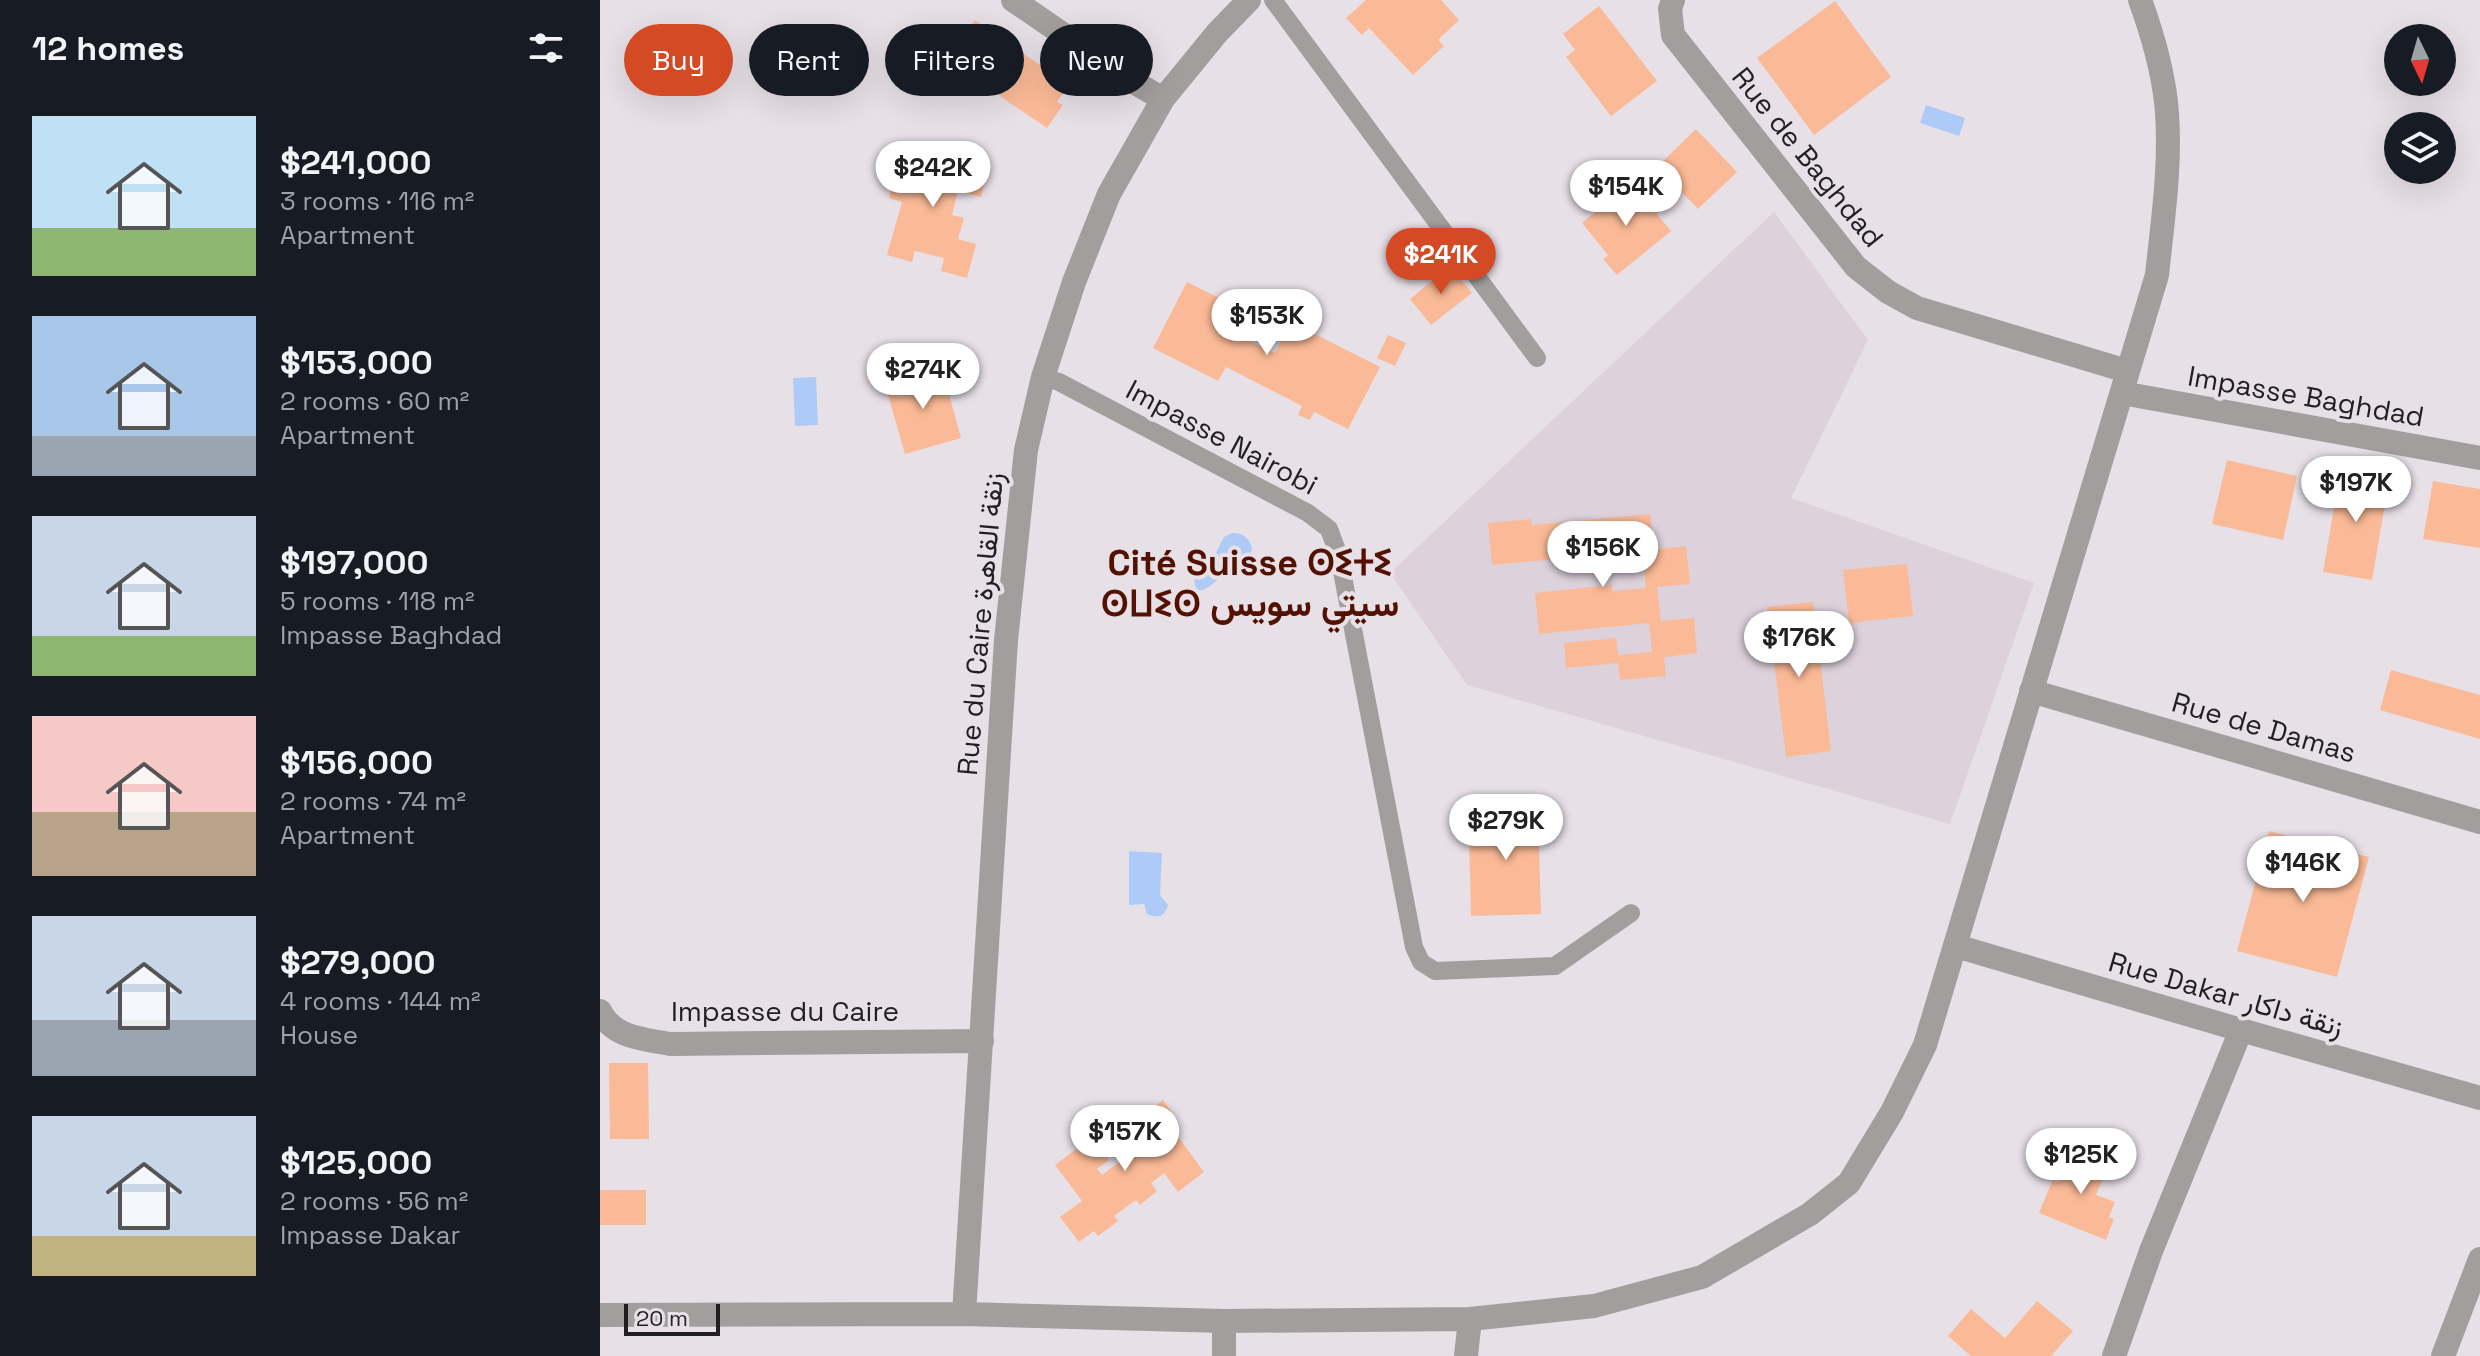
<!DOCTYPE html>
<html lang="en">
<head>
<meta charset="utf-8">
<style>
  body { margin:0; font-family:"Space Grotesk",Vazirmatn,"Noto Sans Tifinagh",sans-serif; background:#20242c; color:#f1f3f6; height:100vh; display:flex; flex-direction:column; font-size:30px; white-space:nowrap }
  * { box-sizing:border-box; margin:0 }
  p { font-size:26px; color:#9ea1a6 }
  .icon { flex:none; width:44px; height:44px; fill:none; stroke:currentColor; stroke-width:2; stroke-linecap:round; stroke-linejoin:round }
  .map { position:relative; flex:1; overflow:hidden }
  .drawer { display:flex; flex-direction:column; background:#171b24; width:600px }
  .drawer>* { flex:none }
  .hud { position:absolute; left:24px; top:24px; width:760px; height:72px; display:flex; gap:16px }
  .needle { width:52px; rotate:175deg }
  .buttons { position:absolute; left:1784px; top:24px; display:grid; gap:16px }
  .buttons a { display:grid; place-items:center; width:72px; height:72px; border-radius:50%; background:#171b24; box-shadow:0 8px 32px #0002; font-size:40px }
  .scale { position:absolute; left:24px; bottom:20px; width:96px; box-sizing:border-box; padding-left:8px; border:4px solid #221f22; border-top:0; font-size:22px; line-height:28px; white-space:nowrap; color:#221f22; -webkit-text-stroke:6px #e7e0e7; paint-order:stroke }
  .price { position:absolute; translate:-50% -68px; padding:0 18px; border-radius:28px; background:#fff; color:#222; font-size:26px; line-height:52px; filter:drop-shadow(0 2px 4px #0008) }
  .price::after { content:''; position:absolute; left:50%; top:48px; width:24px; height:18px; margin-left:-12px; background:inherit; clip-path:polygon(0 0,100% 0,50% 100%) }
  .price.on { background:#d34a24; color:#fff }
  ul { padding:0; list-style:none }
  li { display:flex; align-items:center; gap:24px; height:200px; padding:0 32px }
  li span { display:grid; place-items:center; flex:none; width:224px; height:160px; border-radius:0px; color:#555 }
  li>.icon { margin-inline-start:auto }
  span .icon { width:96px; height:96px; fill:#fffc; stroke-width:1 }
  li b { font-size:34px }
  h2 { display:flex; justify-content:space-between; align-items:center; height:96px; padding:0 32px; font-size:34px }
  .tag { padding:0 28px; border-radius:36px; background:#171b24; box-shadow:0 8px 32px #0002; font-size:28px; line-height:72px }
  .tag.on { background:#d34a24; color:#fff }
  main { display:flex; flex:1; min-height:0 }
  .map>svg:first-child { display:block }
  .built { fill:#ddd1dc }
  .water { fill:#aecbf8 }
  .building { fill:#fbba97 }
  .lines { fill:none; stroke-linecap:round; stroke-linejoin:round }
  .lane { stroke:#a29e9e; stroke-width:18 }
  .street { stroke:#a29e9e; stroke-width:24 }
  .labels { text-anchor:middle; dominant-baseline:central; stroke-width:8; stroke-linejoin:round; paint-order:stroke }
  .street-label { font-size:28px; fill:#221f22; stroke:#e7e0e7 }
  .district-label { font-size:36px; font-weight:bold; fill:#531201; stroke:#e7e0e7 }
</style>
</head>
<body>
<main>
<section class="drawer">
<h2>12 homes<svg class="icon" aria-label="filters" viewBox="0 0 24 24"><path d="M4 7h16M4 17h16"/><circle cx="9" cy="7" r="2"/><circle cx="15" cy="17" r="2"/></svg></h2>
<ul>
<li><span style="background:linear-gradient(#bfe0f5 70%,#8fb573 0)"><svg class="icon" aria-label="home" viewBox="0 0 24 24"><path d="M3 11l9-7 9 7M6 9v11h12V9"/></svg></span><div><b>$241,000</b><p>3 rooms · 116 m²</p><p>Apartment</p></div></li>
<li><span style="background:linear-gradient(#a9c7e8 75%,#9aa5b1 0)"><svg class="icon" aria-label="home" viewBox="0 0 24 24"><path d="M3 11l9-7 9 7M6 9v11h12V9"/></svg></span><div><b>$153,000</b><p>2 rooms · 60 m²</p><p>Apartment</p></div></li>
<li><span style="background:linear-gradient(#c9d6e8 75%,#8fb573 0)"><svg class="icon" aria-label="home" viewBox="0 0 24 24"><path d="M3 11l9-7 9 7M6 9v11h12V9"/></svg></span><div><b>$197,000</b><p>5 rooms · 118 m²</p><p>Impasse Baghdad</p></div></li>
<li><span style="background:linear-gradient(#f6c9c9 60%,#b9a48a 0)"><svg class="icon" aria-label="home" viewBox="0 0 24 24"><path d="M3 11l9-7 9 7M6 9v11h12V9"/></svg></span><div><b>$156,000</b><p>2 rooms · 74 m²</p><p>Apartment</p></div></li>
<li><span style="background:linear-gradient(#c9d6e8 65%,#9aa5b1 0)"><svg class="icon" aria-label="home" viewBox="0 0 24 24"><path d="M3 11l9-7 9 7M6 9v11h12V9"/></svg></span><div><b>$279,000</b><p>4 rooms · 144 m²</p><p>House</p></div></li>
<li><span style="background:linear-gradient(#c9d6e8 75%,#c2b280 0)"><svg class="icon" aria-label="home" viewBox="0 0 24 24"><path d="M3 11l9-7 9 7M6 9v11h12V9"/></svg></span><div><b>$125,000</b><p>2 rooms · 56 m²</p><p>Impasse Dakar</p></div></li>
</ul>
</section>
<div class="map">
<svg width="1880" height="1356" viewBox="0 0 1880 1356">
  <rect width="100%" height="100%" fill="#e7e0e7"/>
  <path class="built" d="M1174 212 1268 340 1191 498 1434 583 1350 824 867 685 790 573Z"/>
  <path class="water" d="M1326 105 1365 118 1359 136 1320 123Z
    M216 377 218 425 195 426 193 378Z
    M632 533C639 533 644 534 649 541 660 558 635 565 625 573 617 579 595 606 594 577L612 560 624 537Z
    M529 851 562 853 560 895 568 905C565 916 558 919 547 914L544 904 529 905Z"/>
  <path class="building" d="M766 0H841L859 20 838 40 844 46 813 75 769 28 762 35 746 18Z
    M1235 1 1291 77 1214 135 1157 58Z
    M999 6 1057 81 1011 116 966 57 975 50 963 34Z
    M375 20 450 72 456 64 475 76 457 102 463 105 447 128 347 60Z
    M1096 129 1137 172 1098 209 1057 167Z
    M303 144 330 151 327 161 356 168 358 162 388 169 381 197 358 191 352 215 364 218 358 239 376 244 367 278 341 271 344 258 315 251 312 262 287 255 302 202 289 198Z
    M1028 185 1042 203 1050 197 1061 210 1057 214 1071 231 1017 275 1003 259 1008 255 982 223Z
    M850 266 872 293 831 325 810 299Z
    M587 282 653 315 641 337 675 353 691 322 780 367 748 429 714 412 710 420 698 415 702 406 626 367 618 381 553 348Z
    M788 335 806 343 795 366 777 358Z
    M316 365 319 378 343 372 361 438 305 454 286 388 303 383 299 370Z
    M1627 460 1697 476 1683 540 1612 524Z
    M1741 467 1790 476 1772 580 1723 572Z
    M1833 481 1880 489V548L1823 539Z
    M1050 514 1054 550 1086 546 1090 584 1057 587 1061 621 1094 618 1097 653 1064 657 1066 676 1020 680 1018 663 966 668 964 643 1016 638 1018 655 1052 652 1049 623 939 634 935 593 1012 585V591L1046 588 1042 551 892 565 888 523 931 519 932 525Z
    M1307 564 1313 616 1249 623 1243 570Z
    M1213 602 1231 751 1186 757 1167 607Z
    M1791 670 1880 695V739L1780 710Z
    M921 797 922 814H938L941 914 871 916 869 835H888L887 798Z
    M1669 831 1769 857 1737 977 1637 951Z
    M9 1063H48L49 1139H10Z
    M563 1100 573 1114 566 1120 604 1172 578 1192 564 1173 551 1183 557 1191 540 1205 536 1200 514 1216 518 1221 498 1236 494 1231 479 1242 460 1217 482 1201 455 1165 492 1137 509 1160 497 1169 502 1175 543 1144 529 1125Z
    M1492 1147 1512 1155 1496 1195 1515 1202 1509 1217 1514 1219 1506 1240 1439 1213 1453 1179 1458 1182 1468 1158 1485 1164Z
    M0 1190H46V1225H0Z
    M1437 1301 1473 1331 1451 1356H1371L1348 1336 1371 1309 1405 1338Z"/>
  <g class="lines">
    <path class="lane" d="M673 0 937 358
      M443 377 459 382 708 513 729 529 739 556 814 947 821 962 835 971 955 966 1031 913"/>
    <path class="street" d="M413 0 525 77 563 99
      M1073 0 1070 9 1073 35 1256 267 1288 292 1317 308 1527 371
      M1522 393 1880 458
      M1431 691 1880 822
      M1356 946 1641 1030 1880 1098
      M0 1011C13 1038 44 1039 70 1044L382 1041
      M364 1314 406 640 426 450 443 377 474 282 509 194 563 99 617 33 649 0
      M0 1315 364 1314 624 1321 870 1319 994 1306 1102 1277 1210 1214 1249 1183 1292 1112 1325 1045 1557 275C1563 218 1572 159 1566 102 1562 67 1552 33 1540 0
      M624 1356V1321
      M866 1356 870 1319
      M1514 1356 1551 1251 1641 1030
      M1843 1356 1880 1259"/>
  </g>
  <g class="labels">
    <g class="street-label">
      <text transform="translate(1208 157) rotate(51)">Rue de Baghdad</text>
      <text transform="translate(1706 396) rotate(10)">Impasse Baghdad</text>
      <text transform="translate(622 437) rotate(28)">Impasse Nairobi</text>
      <text transform="translate(380 624) rotate(-85)">Rue du Caire زنقة القاهرة</text>
      <text transform="translate(1664 727) rotate(16)">Rue de Damas</text>
      <text transform="translate(1626 994) rotate(16)">Rue Dakar زنقة داكار</text>
      <text x="185" y="1011">Impasse du Caire</text>
    </g>
    <g class="district-label">
      <text x="650" y="563">Cité Suisse ⵙⵉⵜⵉ<tspan x="650" dy="41">ⵙⵡⵉⵙ سيتي سويس</tspan></text>
    </g>
  </g>
</svg>
<div class="buttons">
<a><svg class="needle" viewBox="-14 -14 28 28"><path d="M0-13l5 13h-10z" fill="#e53935"/><path d="M0 13l5-13h-10z" fill="#9ea1a6"/></svg></a>
<a><svg class="icon" aria-label="layers" viewBox="0 0 24 24"><path d="M12 4l9 5-9 5-9-5zM3 14l9 5 9-5"/></svg></a>
</div>
<div class="scale">20 m</div>
<b class="price" style="left:333px;top:209px">$242K</b>
<b class="price" style="left:1026px;top:228px">$154K</b>
<b class="price on" style="left:841px;top:296px">$241K</b>
<b class="price" style="left:667px;top:357px">$153K</b>
<b class="price" style="left:323px;top:411px">$274K</b>
<b class="price" style="left:1756px;top:524px">$197K</b>
<b class="price" style="left:1003px;top:589px">$156K</b>
<b class="price" style="left:1199px;top:679px">$176K</b>
<b class="price" style="left:906px;top:862px">$279K</b>
<b class="price" style="left:1703px;top:904px">$146K</b>
<b class="price" style="left:525px;top:1173px">$157K</b>
<b class="price" style="left:1481px;top:1196px">$125K</b>
<div class="hud">
<a class="tag on">Buy</a>
<a class="tag">Rent</a>
<a class="tag">Filters</a>
<a class="tag">New</a>
</div>
</div>
</main>
</body>
</html>
